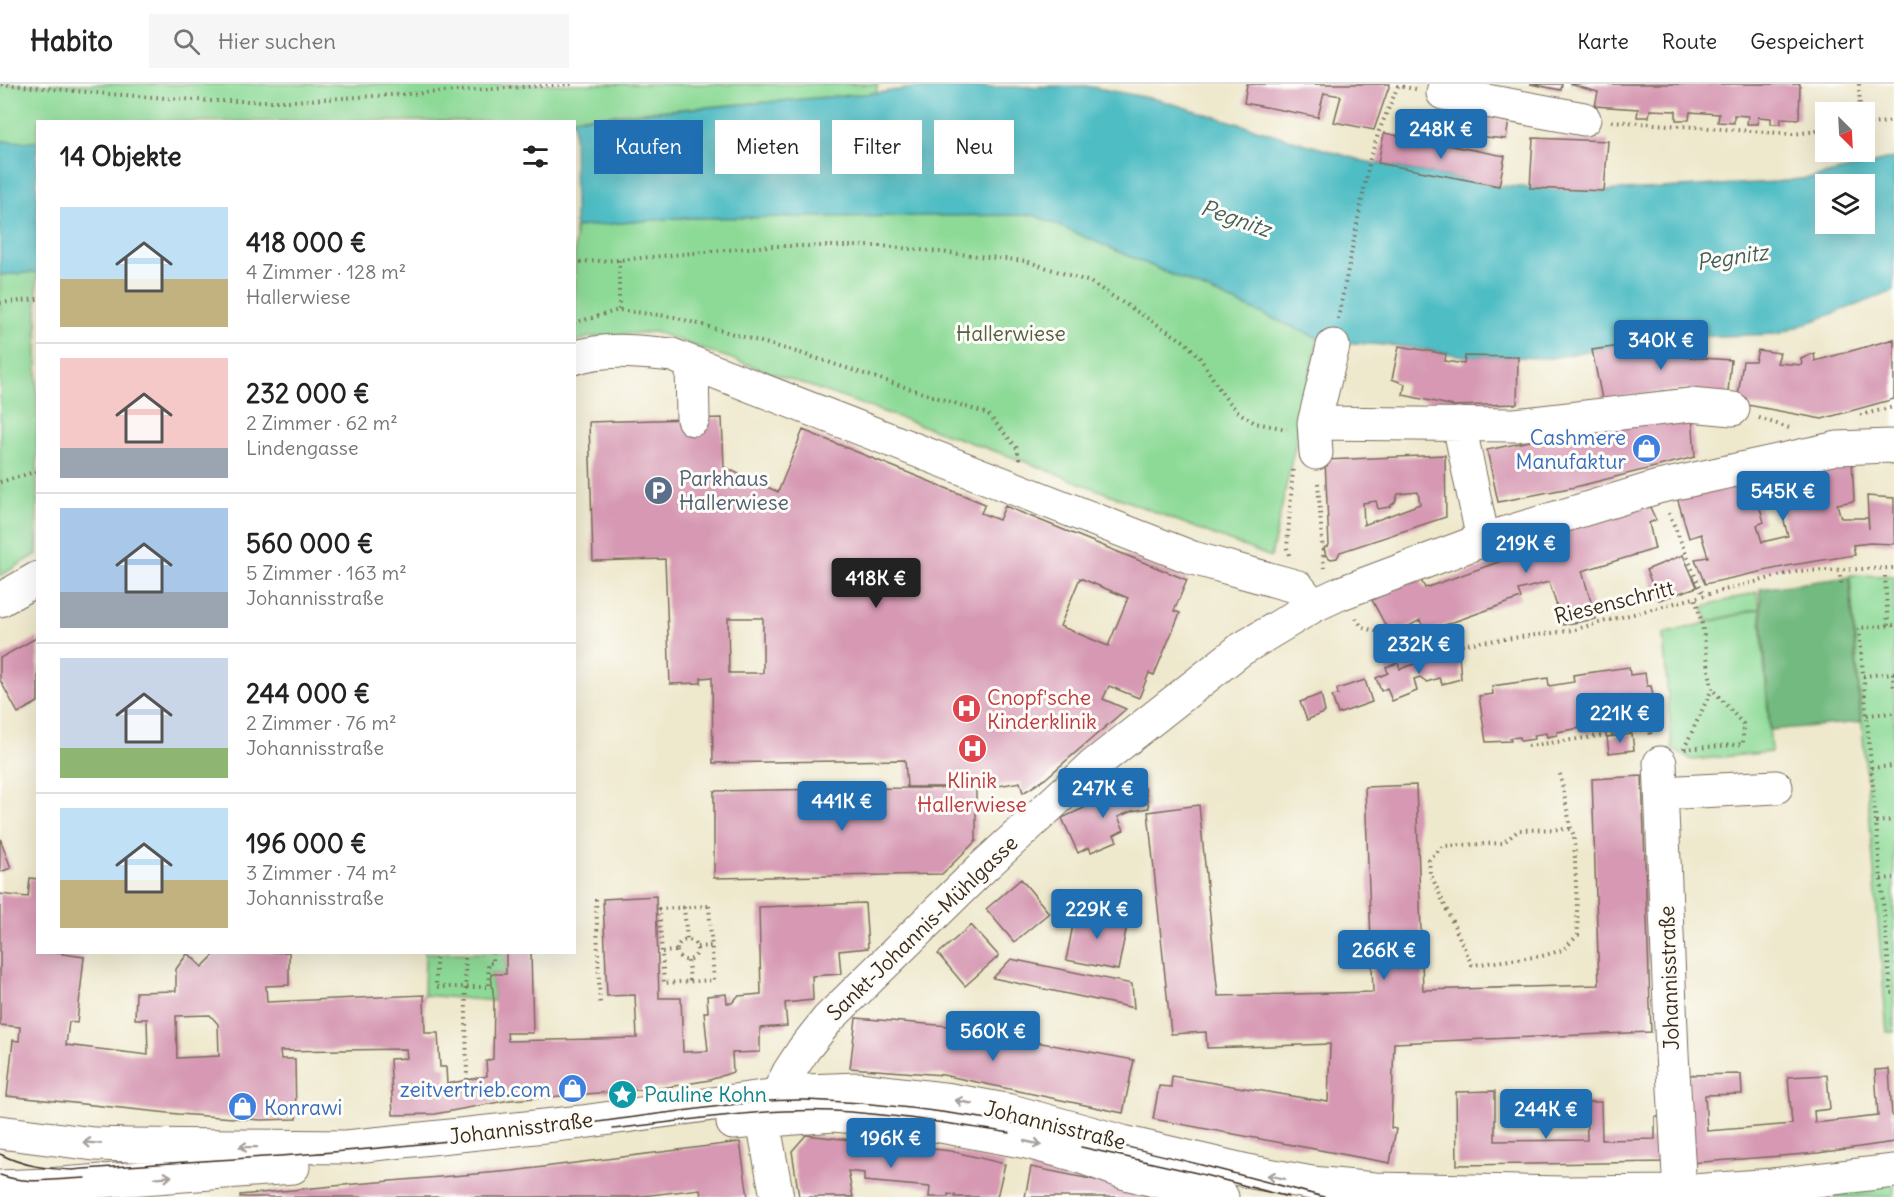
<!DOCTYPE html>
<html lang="de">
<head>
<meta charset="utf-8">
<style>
  body { margin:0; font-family:Delius,sans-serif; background:#f6f6f6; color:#222; height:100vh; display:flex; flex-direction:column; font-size:22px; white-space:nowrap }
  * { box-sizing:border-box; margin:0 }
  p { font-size:20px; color:#767676 }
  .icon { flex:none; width:33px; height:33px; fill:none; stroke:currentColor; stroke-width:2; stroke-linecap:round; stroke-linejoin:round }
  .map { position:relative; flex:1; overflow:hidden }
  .panel { position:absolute; left:36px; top:36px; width:540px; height:834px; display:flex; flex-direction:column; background:#fff; border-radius:0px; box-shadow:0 6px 24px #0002 }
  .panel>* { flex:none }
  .guide { position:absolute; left:594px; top:36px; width:570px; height:54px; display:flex; gap:12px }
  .needle { width:39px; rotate:156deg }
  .buttons { position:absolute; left:1815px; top:18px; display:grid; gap:12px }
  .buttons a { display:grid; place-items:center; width:60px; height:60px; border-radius:0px; background:#fff; box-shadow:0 6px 24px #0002; font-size:30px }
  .price { position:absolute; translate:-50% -51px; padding:0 14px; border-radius:6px; background:#1f6fb2; color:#fff; font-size:20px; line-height:39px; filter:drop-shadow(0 2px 3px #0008) }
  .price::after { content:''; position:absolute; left:50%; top:36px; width:18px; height:14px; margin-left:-9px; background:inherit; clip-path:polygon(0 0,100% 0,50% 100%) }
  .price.active { background:#222; color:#fff }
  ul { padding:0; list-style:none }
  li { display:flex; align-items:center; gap:18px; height:150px; padding:0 24px }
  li+li { border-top:2px solid #e0e0e0 }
  li span { display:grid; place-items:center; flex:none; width:168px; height:120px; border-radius:0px; color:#555 }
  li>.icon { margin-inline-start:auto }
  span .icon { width:72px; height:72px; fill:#fffc; stroke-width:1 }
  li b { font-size:26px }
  h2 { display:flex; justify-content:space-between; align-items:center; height:72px; padding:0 24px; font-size:26px }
  .pill { padding:0 21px; border-radius:0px; background:#fff; box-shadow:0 6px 24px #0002; font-size:21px; line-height:54px }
  .pill.active { background:#1f6fb2; color:#fff }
  header { display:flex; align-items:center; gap:36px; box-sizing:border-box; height:84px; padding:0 30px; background:#fff; border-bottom:2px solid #e0e0e0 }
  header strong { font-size:28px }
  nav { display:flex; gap:33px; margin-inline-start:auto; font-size:21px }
  .search { width:420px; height:54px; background:#f6f6f6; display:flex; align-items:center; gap:15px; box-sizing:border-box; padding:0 21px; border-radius:0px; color:#767676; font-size:22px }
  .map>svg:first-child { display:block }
  .green { fill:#8dda97; stroke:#64825a; stroke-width:1.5 }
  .forest { fill:#72ba80; stroke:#56724f; stroke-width:1.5 }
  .water { fill:#4fbdc4; stroke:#457471; stroke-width:1.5; fill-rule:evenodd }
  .building { fill:#d698b2; fill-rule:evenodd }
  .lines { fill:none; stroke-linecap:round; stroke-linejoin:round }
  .minor-casing { stroke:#7a6c5b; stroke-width:35 }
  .major-casing { stroke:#7a6c5b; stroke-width:35 }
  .path { stroke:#7a6c5b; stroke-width:4; stroke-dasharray:1.5 4.5; stroke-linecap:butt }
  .minor { stroke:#fff; stroke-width:33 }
  .major { stroke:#fff; stroke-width:33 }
  .tram { stroke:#3b2a1e; stroke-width:1.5 }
  .oneway { stroke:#a79f9a }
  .labels { text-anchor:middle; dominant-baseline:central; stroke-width:6; stroke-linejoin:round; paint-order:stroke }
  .park-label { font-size:21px; fill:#545f42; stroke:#fdfcf7 }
  .shop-label { font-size:21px; fill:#366cbe; stroke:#fdfcf7; text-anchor:end }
  .service-label { font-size:21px; fill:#4e5e75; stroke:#fdfcf7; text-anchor:start }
  .street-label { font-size:21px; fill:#3b2a1e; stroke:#fdfcf7 }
  .health-label { font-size:21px; fill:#be3a42; stroke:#fdfcf7; text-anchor:start }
  .culture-label { font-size:21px; fill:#0d838f; stroke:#fdfcf7; text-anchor:start }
  .water-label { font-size:22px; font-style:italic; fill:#425d58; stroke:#fdfcf7 }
</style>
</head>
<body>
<header>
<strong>Habito</strong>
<div class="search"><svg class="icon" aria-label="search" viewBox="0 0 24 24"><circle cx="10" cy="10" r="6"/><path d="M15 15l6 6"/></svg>Hier suchen</div>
<nav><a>Karte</a><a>Route</a><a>Gespeichert</a></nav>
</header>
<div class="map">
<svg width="1894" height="1113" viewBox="0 0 1894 1113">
  <rect width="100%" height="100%" fill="#fdfcf7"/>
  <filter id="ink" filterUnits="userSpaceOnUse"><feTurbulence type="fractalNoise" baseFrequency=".0167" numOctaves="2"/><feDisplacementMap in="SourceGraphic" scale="12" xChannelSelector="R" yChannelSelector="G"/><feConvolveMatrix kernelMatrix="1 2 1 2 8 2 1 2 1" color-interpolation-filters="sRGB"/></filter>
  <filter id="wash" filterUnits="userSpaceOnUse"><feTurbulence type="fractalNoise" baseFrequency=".008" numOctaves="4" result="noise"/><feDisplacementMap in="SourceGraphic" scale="24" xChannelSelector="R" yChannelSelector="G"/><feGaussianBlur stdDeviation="1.35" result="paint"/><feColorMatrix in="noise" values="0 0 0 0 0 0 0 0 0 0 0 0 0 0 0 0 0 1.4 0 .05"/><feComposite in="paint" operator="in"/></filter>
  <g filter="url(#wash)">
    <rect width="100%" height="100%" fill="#eee8cc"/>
    <path class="green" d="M0 0H878L876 9 532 37 38 38 37 58H5L0 57Z
      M1034 131 1318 254 1271 473 1026 378 655 248 590 253 575 258V143L677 134Z
      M37 188V470L0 492V191Z
      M1850 491 1894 492V948H1887L1885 924Z
      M1757 508 1760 524 1707 538 1703 523Z
      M1760 525 1771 668 1692 676 1672 664 1663 550Z
      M425 869H506V890H491L494 917 424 911Z
      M1894 1095V1113H1816V1110Z"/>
    <path class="forest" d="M1849 493 1861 638 1770 646 1760 505Z"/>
    <path class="water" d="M1086 2 1160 16 1363 77 1499 102 1604 107 1776 98 1816 93 1894 74V207L1778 250 1686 253 1592 266 1551 274 1465 272 1399 262 1342 258 1318 254 1034 131 677 134 575 143 574 38H532L876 9 913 4ZM1826 100H1864V140H1826Z
      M0 57 37 58V188L0 191Z"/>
    <g id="blocks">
      <path class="building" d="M1247 0H1390L1374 46 1334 38 1341 12 1324 9 1318 33 1244 19Z
        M1530 0H1562L1561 6Z
        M1569 0H1800L1799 35 1781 34V40H1771V34L1758 33V40H1747L1748 32 1734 31V39L1718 38 1719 30 1690 28 1689 36H1676V27L1650 26 1649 33H1637L1638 25 1595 22 1598 8Z
        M1468 31 1509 36 1506 55 1466 51Z
        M1384 49 1505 72 1499 102 1378 79Z
        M1533 54 1608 57 1604 107 1530 104Z
        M1686 253 1687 273 1731 276 1727 319 1689 317 1690 304 1602 315 1592 266Z
        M1894 255V315L1822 335 1737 319 1743 277H1755L1758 266 1780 269 1777 279 1802 281 1801 275 1814 269 1815 277Z
        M1399 262 1446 270 1445 277 1464 280 1465 272 1518 273 1517 320 1454 322 1403 311 1405 300 1392 295Z
        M1692 329 1695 373 1575 403 1498 418 1487 366 1565 350Z
        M722 334 724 383 778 408 803 346 985 420 981 429 999 436 1005 422 1187 496 1174 527 1180 529 1154 591 1149 589 1139 614 1109 602 1103 615 1126 625 1045 695 1023 709 1020 698 993 703H907L905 676 713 679 712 593 701 594V599L670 600 665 475 593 477 589 338ZM1080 494 1128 514 1108 562 1060 542ZM728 534H763V589H729Z
        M1445 371 1446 433 1340 468 1337 474 1331 475 1326 472 1324 464 1329 461 1325 376ZM1418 408 1420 420 1364 441 1363 419 1376 417 1378 425 1389 423 1395 418 1398 410Z
        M1852 375 1854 417 1837 420 1841 434H1868L1869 445 1867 412 1894 414V460L1870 459 1853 461 1855 471 1792 481 1705 500 1695 475 1708 473 1701 450 1689 454 1677 413 1751 393 1764 438 1757 441 1762 458 1788 452 1771 388Z
        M1648 419 1656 436 1649 439 1655 465 1582 487 1596 535 1563 541 1549 498 1518 506 1521 514 1425 548 1420 536 1400 547 1397 542 1388 546 1372 516 1419 492 1425 504 1507 475 1505 464Z
        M1683 471 1697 503 1659 516 1646 486Z
        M38 553V618L18 629 0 596V574Z
        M1459 571 1461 595 1442 600 1439 594 1427 598 1420 593 1414 595 1417 607 1392 617 1387 604 1381 607 1376 594 1388 589 1386 583 1398 579 1400 585 1432 574Z
        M1629 583 1630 591 1645 589 1647 602H1651L1654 616 1649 617 1651 635 1637 637 1638 640 1626 641V638L1615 640 1616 644 1602 646 1601 641 1591 643 1592 647 1581 648V644L1557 648V651L1547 653 1546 649 1534 651 1535 655 1521 657 1520 653 1510 654 1511 657 1486 658 1479 612 1493 610 1492 602 1548 594 1549 602 1574 598 1573 591Z
        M1365 596 1372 618 1338 630 1332 612 1338 611 1337 605Z
        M1321 610 1325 628 1307 636 1300 618Z
        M1632 650 1634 666 1609 669 1607 653Z
        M1642 692 1651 948 1394 959 1391 1044 1396 1045 1390 1079 1153 1035 1159 1002 1171 1003 1172 992 1328 1018 1330 960 1207 964 1206 948 1171 950 1148 728 1199 721 1218 912 1373 908 1365 703 1416 701 1423 906 1599 901 1592 695Z
        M907 704H976V757L942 790 714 794V707Z
        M1145 704 1149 724 1132 727 1118 733 1124 746 1114 751 1117 757 1091 768 1089 763 1078 769 1062 734 1123 706V708Z
        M0 754 11 784 0 788Z
        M30 794 38 795V868H63L62 870 84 873 77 939 69 938 66 961 148 971 147 935H135L136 908 176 907V885L188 869 202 883 217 868H289V901L266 902 267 918 424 911 425 949H438L440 983H446L447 1000 487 992 486 977 493 975 494 917 491 890H506V868H531L533 949H507L508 957 637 954 635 911 607 912 603 815 656 812 659 914H681L683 968 708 967 704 928H708L707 912 726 910 727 919H732L738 912 761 910 759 823 865 819 868 864 839 867 841 890 812 892 813 916 785 919 787 942 760 944V968L732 969 733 988 710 996 662 1004 510 1016 435 1030 393 1031 390 975 407 974 406 965 280 967 281 975H295L296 1035 261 1036 178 1030 7 1012 13 956 19 957 20 943 0 941V810L28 813ZM210 931 218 940 219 972 177 974 176 932Z
        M1021 795 1049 829 1014 858 986 825Z
        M1076 826 1128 836 1118 886 1066 876Z
        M971 841 999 872 965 902 938 870Z
        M1011 875 1132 900 1134 924 993 894Z
        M856 934 949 942 1134 976 1123 1029 943 991 850 984Z
        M1889 985 1892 1032H1894V1058L1818 1069 1690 1079 1688 991 1741 990 1742 1010 1705 1011 1707 1047 1792 1040 1788 993 1827 991 1830 1025 1814 1027 1815 1039 1878 1032 1875 986Z
        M1495 1007V1057L1587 1056 1586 1018H1601L1602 1056 1655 1055V1033H1668V1078L1457 1081 1456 1008Z
        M806 1051 951 1067 1005 1080 997 1113H955V1111L948 1110V1113H929L930 1103 864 1097V1089L848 1087 853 1113H799L792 1067Z
        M740 1058 748 1113H701L700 1105 634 1113H240V1111L355 1100 512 1087Z
        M1031 1083 1140 1105 1164 1113H1025Z"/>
    </g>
  </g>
  <g filter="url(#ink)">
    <use href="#blocks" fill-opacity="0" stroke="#7a6c5b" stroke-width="1.5"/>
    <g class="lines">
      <defs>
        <path id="minor" d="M1445 0 1443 9 1584 35
          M574 274C605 263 641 268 672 271L1193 474 1298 503 1313 522
          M692 279 693 335
          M1314 339 1515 341 1690 321 1733 325
          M1459 340 1483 456
          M1316 369 1314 339 1333 262
          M0 516 38 494
          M1660 679 1672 970 1680 1108
          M1661 709 1776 703
          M777 1113 766 1053 768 1029 789 988 804 965 828 935 981 785 1094 681 1240 566 1313 522 1341 509 1483 456 1658 403 1837 364 1890 362 1894 363"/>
        <path id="major" d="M733 1039 834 1031 930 1040 1027 1058 1073 1070 1126 1089 1222 1113
          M0 1048 94 1060 131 1061 346 1063 582 1038 807 1007 858 1005 951 1016 1011 1027 1123 1058 1252 1088 1312 1099 1375 1105 1563 1109 1680 1108 1772 1101 1894 1087
          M0 1103 47 1101 293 1083"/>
      </defs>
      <use href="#minor" class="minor-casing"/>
      <use href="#major" class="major-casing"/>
      <path class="path" d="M1 0 108 10 212 17H293L573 0
        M1859 0 1860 28
        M1612 37 1793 50 1826 46
        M1864 41 1894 37
        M619 176V226
        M574 178 619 176 769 162H883L1026 177 1090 198 1185 258 1200 274 1223 311 1238 328 1255 339 1287 345
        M0 219 38 215
        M1338 235 1370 75 1379 47 1398 2 1416 5
        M574 239 619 226 674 233 800 269 988 330 1017 364 1019 376
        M1860 331 1894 323
        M1759 334 1789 344
        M0 398 38 387
        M1318 399 1324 484
        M1669 429 1703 511
        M1289 471 1287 464 1293 386
        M1840 492 1841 501
        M1885 492 1888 542
        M1356 534 1362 543 1428 563 1449 562 1568 547 1797 487 1894 484
        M1894 541 1859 544 1891 909H1894
        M1863 592 1893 589 1894 607
        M1867 631 1894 629
        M1528 662 1649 645 1652 654
        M1684 665 1712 605 1702 540 1695 513
        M1685 665 1743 660V640L1712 605
        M1871 684 1894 682
        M1560 690 1571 745 1574 752 1578 851 1563 866 1542 872 1472 881 1430 789 1429 776 1443 762 1503 759 1519 746 1571 745
        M1876 738 1894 736
        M1881 795 1894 794
        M596 815 600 922
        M709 822 714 896 664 899 659 825Z
        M684 823 687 856
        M677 866a10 10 0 1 1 20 0a10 10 0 1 1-20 0Z
        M697 863 712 862
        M436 868V903H489L488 879H493V868
        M465 868 467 996
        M662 868 677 867
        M688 877 690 897"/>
      <use href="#minor" class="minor"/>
      <use href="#major" class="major"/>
      <path class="tram" d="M613 1045C685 1037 760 1024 833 1027 892 1030 951 1040 1010 1049
        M1081 1063 1197 1089 1288 1113
        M0 1070C23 1082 47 1085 72 1086 203 1076 334 1071 465 1055 534 1047 604 1037 673 1028 716 1023 762 1015 806 1016 982 1022 1155 1068 1324 1113
        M0 1091C27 1101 57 1095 85 1094"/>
    </g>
    <defs><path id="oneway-shaft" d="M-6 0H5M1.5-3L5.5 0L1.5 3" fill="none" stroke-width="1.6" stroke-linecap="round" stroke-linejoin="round" transform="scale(1.5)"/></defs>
    <g class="oneway">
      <use href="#oneway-shaft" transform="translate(964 1018) rotate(-169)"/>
      <use href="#oneway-shaft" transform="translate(92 1059) rotate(-175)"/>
      <use href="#oneway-shaft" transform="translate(1033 1059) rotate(13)"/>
      <use href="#oneway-shaft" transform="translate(248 1063) rotate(-179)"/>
      <use href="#oneway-shaft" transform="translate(163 1093) rotate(-5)"/>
      <use href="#oneway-shaft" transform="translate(1276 1093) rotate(-168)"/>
    </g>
  </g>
  <defs>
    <symbol id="shop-disc" viewBox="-11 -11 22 22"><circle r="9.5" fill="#3f7fe0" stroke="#fdfcf7"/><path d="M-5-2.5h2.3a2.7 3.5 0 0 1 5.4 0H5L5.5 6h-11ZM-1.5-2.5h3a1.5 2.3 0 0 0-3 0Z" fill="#fff"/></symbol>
    <symbol id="parking-disc" viewBox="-11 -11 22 22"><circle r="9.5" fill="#5c6f8a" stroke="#fdfcf7"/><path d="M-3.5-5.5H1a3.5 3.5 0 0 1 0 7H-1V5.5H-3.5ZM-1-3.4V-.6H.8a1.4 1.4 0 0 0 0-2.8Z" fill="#fff"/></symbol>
    <symbol id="hospital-disc" viewBox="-11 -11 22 22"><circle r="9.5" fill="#e0444e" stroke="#fdfcf7"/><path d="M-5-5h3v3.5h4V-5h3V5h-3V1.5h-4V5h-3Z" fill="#fff"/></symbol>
    <symbol id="sight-disc" viewBox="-11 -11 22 22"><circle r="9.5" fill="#0f9aa8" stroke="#fdfcf7"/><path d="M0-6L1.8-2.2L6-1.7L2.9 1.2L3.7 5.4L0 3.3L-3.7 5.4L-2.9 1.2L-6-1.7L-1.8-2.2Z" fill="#fff"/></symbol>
  </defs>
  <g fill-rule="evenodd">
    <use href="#shop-disc" x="1630" y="348" width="33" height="33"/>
    <use href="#parking-disc" x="642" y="390" width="33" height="33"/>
    <use href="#hospital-disc" x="950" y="608" width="33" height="33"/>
    <use href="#hospital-disc" x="956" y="648" width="33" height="33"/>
    <use href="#shop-disc" x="556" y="988" width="33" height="33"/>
    <use href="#sight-disc" x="606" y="994" width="33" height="33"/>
    <use href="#shop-disc" x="226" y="1006" width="33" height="33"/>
  </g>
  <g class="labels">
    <g class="park-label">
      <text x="1011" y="249">Hallerwiese</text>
    </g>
    <g class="shop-label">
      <text x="1626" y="353">Cashmere<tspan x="1626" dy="24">Manufaktur</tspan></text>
      <text x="551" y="1005">zeitvertrieb.com</text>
      <text x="264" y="1023" text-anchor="start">Konrawi</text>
    </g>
    <g class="service-label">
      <text x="679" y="394">Parkhaus<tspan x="679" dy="24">Hallerwiese</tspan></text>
    </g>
    <g class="street-label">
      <text transform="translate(1614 518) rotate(-14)">Riesenschritt</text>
      <text transform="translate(922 844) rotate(-44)">Sankt-Johannis-Mühlgasse</text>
      <text transform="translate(1669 894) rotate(-92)">Johannisstraße</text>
      <text transform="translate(1055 1041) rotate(14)">Johannisstraße</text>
      <text transform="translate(521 1044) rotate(-7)">Johannisstraße</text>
    </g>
    <g class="health-label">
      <text x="987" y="613">Cnopf'sche<tspan x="987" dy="24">Kinderklinik</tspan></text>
      <text x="972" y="696" text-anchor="middle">Klinik<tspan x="972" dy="24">Hallerwiese</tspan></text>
    </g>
    <g class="culture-label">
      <text x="644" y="1010">Pauline Kohn</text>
    </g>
    <g class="water-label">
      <text transform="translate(1236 134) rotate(19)">Pegnitz</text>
      <text transform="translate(1732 173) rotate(-9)">Pegnitz</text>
    </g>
  </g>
</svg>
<div class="buttons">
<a><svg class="needle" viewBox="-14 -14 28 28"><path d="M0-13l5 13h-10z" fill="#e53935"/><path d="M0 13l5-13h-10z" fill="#767676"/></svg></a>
<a><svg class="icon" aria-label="layers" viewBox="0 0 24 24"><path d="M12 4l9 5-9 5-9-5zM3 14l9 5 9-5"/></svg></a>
</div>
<b class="price" style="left:1441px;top:76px">248K €</b>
<b class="price" style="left:1661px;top:287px">340K €</b>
<b class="price" style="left:1783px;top:438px">545K €</b>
<b class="price" style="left:1526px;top:490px">219K €</b>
<b class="price active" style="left:876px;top:525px">418K €</b>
<b class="price" style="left:1419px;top:591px">232K €</b>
<b class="price" style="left:1620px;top:660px">221K €</b>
<b class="price" style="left:1103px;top:735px">247K €</b>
<b class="price" style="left:842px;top:748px">441K €</b>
<b class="price" style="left:1097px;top:856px">229K €</b>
<b class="price" style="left:1384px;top:897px">266K €</b>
<b class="price" style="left:993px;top:978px">560K €</b>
<b class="price" style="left:1546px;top:1056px">244K €</b>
<b class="price" style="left:891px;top:1085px">196K €</b>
<div class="guide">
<a class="pill active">Kaufen</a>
<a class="pill">Mieten</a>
<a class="pill">Filter</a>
<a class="pill">Neu</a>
</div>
<section class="panel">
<h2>14 Objekte<svg class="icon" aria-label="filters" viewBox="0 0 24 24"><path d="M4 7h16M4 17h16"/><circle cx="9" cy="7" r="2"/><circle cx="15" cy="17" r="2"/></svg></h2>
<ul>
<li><span style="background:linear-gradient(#bfe0f5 60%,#c2b280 0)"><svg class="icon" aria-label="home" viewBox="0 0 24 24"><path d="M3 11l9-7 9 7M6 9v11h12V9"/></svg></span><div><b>418 000 €</b><p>4 Zimmer · 128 m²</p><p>Hallerwiese</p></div></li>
<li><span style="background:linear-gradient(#f6c9c9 75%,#9aa5b1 0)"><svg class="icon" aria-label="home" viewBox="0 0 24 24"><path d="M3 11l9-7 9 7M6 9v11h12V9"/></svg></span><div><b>232 000 €</b><p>2 Zimmer · 62 m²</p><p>Lindengasse</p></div></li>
<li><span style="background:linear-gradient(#a9c7e8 70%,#9aa5b1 0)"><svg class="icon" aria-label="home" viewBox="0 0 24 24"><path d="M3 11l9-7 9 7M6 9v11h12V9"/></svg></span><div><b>560 000 €</b><p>5 Zimmer · 163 m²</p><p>Johannisstraße</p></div></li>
<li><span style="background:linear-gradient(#c9d6e8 75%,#8fb573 0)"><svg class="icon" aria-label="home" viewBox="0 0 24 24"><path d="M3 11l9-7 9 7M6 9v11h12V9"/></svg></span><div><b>244 000 €</b><p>2 Zimmer · 76 m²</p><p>Johannisstraße</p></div></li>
<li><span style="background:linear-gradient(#bfe0f5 60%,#c2b280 0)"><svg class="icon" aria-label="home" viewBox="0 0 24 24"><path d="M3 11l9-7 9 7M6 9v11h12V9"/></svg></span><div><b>196 000 €</b><p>3 Zimmer · 74 m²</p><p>Johannisstraße</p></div></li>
</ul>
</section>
</div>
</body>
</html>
